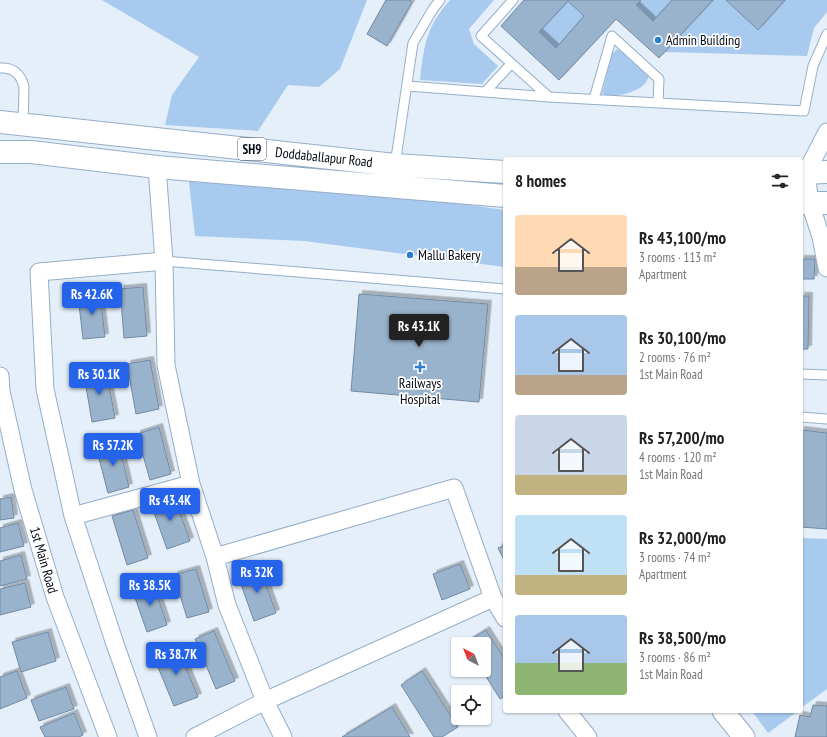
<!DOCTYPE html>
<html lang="en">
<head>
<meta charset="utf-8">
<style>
  body { margin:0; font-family:"PT Sans Narrow",sans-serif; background:#f2f2f2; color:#202124; height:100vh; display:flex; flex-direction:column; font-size:15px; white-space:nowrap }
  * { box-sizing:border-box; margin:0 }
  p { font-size:13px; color:#757577 }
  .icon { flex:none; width:22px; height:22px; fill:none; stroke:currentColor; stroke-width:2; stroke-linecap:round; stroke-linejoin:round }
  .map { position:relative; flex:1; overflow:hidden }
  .sheet { position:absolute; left:503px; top:157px; width:300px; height:556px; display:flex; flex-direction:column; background:#fff; border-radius:4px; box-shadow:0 1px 3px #0004 }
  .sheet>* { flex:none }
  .needle { width:26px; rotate:318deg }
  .fabs { position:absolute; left:451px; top:637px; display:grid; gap:8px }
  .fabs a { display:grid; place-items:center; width:40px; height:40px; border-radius:4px; background:#fff; box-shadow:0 1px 3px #0004; font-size:20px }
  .price { position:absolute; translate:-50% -34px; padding:0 9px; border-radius:4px; background:#2563eb; color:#fff; font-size:13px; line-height:26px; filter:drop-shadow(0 1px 2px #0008) }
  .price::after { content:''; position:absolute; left:50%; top:24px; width:12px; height:9px; margin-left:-6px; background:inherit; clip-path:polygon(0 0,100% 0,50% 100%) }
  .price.on { background:#222; color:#fff }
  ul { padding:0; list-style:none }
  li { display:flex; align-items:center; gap:12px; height:100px; padding:0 12px }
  li span { display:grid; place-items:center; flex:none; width:112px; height:80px; border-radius:4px; color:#555 }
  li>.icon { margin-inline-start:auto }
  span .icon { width:48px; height:48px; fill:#fffc; stroke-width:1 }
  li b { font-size:17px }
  h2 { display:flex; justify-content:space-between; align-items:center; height:48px; padding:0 12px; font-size:17px }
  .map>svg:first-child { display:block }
  .green { fill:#a8caef }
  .building { fill:#9ab3cd; stroke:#7289a3; fill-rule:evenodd; filter:url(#shadow) }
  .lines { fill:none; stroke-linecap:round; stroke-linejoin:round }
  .service-casing { stroke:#95aec8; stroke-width:11 }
  .minor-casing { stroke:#95aec8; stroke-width:19 }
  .tertiary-casing { stroke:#95aec8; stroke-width:23 }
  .primary-casing { stroke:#95aec8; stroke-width:24 }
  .service { stroke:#fff; stroke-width:9 }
  .minor { stroke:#fff; stroke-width:17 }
  .tertiary { stroke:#fff; stroke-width:21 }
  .primary { stroke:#fff; stroke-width:22 }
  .poi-dot { fill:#2b7fce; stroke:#fff; stroke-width:1.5 }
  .labels { text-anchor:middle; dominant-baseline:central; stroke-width:3.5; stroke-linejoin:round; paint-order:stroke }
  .shield { fill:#fff; stroke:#50555b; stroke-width:1 }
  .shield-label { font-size:13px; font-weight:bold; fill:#050c15 }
  .poi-label { font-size:14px; fill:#050c15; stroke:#fff; text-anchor:start }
  .street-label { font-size:14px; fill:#050c15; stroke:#fff }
</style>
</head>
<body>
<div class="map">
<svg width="827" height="737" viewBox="0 0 827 737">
  <defs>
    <filter id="shadow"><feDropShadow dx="3.5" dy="-3.5" stdDeviation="0" flood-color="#0004"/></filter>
  </defs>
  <rect width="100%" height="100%" fill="#e4effa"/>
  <path class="green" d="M102 0H367L340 69 319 87 288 85 258 131 165 125 172 95 199 57Z
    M450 0H494L469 29 474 44 498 66 482 84 420 80C424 45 426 27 450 0Z
    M641 0H672L653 21 636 5Z
    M713 0H726L758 30 785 0H827V12L814 28 807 56 665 52Z
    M568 1 584 16 556 48 539 32Z
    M617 49 627 54 649 75C646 92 621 95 607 97L602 93 612 54Z
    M187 164 505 210V267L304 241 195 236Z
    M801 538 827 539V689L801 708Z
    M752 711H798L768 733Z"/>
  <path class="building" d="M386 0H409L412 2 387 46 367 34Z
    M524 0H641L636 5 653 21 672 0H713L659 58 616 19 559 80 501 26ZM568 1 584 16 556 48 539 32Z
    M726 0H785L758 30Z
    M801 259H815L814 279H801Z
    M143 287 147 336 124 338 120 289Z
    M100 294 105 337 83 339 78 296Z
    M359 294 488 304 479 402 351 391Z
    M801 296H809L808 349H801Z
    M150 360 159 409 136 414 127 364Z
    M106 370 115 418 92 422 84 375Z
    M159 427 171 474 150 480 137 434Z
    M801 430 827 433V529L801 527Z
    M118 441 129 487 108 493 96 447Z
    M174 496 190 541 167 549 151 504Z
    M11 497 14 518 0 520V499Z
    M133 510 148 558 127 565 112 516Z
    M18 523 24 546 0 552V528Z
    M505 545V562L498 548Z
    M21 555 27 579 0 586V561Z
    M460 564 470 589 442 600 433 574Z
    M260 568 276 613 254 621 238 576Z
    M196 569 209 612 187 618 174 575Z
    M153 582 167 625 147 632 132 589Z
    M25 583 31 607 0 615V589Z
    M486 630 505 660V696L500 699 482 670H484V644L465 643Z
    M214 631 235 681 216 689 195 639Z
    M48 632 56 661 21 672 12 642Z
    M177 646 198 697 174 706 153 655Z
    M17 671 27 698 0 709V677Z
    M422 671 458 727 442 737H434L401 685Z
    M66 687 74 709 39 721 31 700Z
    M813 705 827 706V737H795L800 715 810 717Z
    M392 707 410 737H342Z
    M74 713 83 735 79 737H45L40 727Z"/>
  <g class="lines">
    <defs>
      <path id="service" d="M513 0 481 36 549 97
        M0 68C13 67 21 74 24 87L23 124
        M408 86 549 97 804 111 813 66 827 34
        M485 92 511 64
        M594 99 612 36 659 79 658 103
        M395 165 413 43 433 9 440 0
        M164 261 505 289
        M801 374 827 375
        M801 417 827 419"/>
      <path id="minor" d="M827 132 806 173 810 203 821 237 827 268
        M157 167 164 261 166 365 191 484 215 557 227 605 265 701 283 737
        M0 376 1 391 23 490 55 597 108 737
        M73 516 191 484
        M215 557 454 488 493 598
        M567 711 588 737
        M148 737 115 644 73 516 45 389 39 272 164 261
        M195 737 265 701 493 598 505 618"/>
      <path id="tertiary" d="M723 711 744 737"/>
      <path id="primary" d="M0 122 395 165 505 172
        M0 152H31L157 167 505 196
        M801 173 827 172
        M801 203H827"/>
    </defs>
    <use href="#service" class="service-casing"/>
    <use href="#minor" class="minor-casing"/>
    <use href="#tertiary" class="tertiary-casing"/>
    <use href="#primary" class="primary-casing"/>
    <use href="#service" class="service"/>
    <use href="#minor" class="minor"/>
    <use href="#tertiary" class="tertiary"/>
    <use href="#primary" class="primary"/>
  </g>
  <g class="poi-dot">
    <circle cx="658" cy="40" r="4"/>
    <circle cx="410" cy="255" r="4"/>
    <path d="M418 361h4v4h4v4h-4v4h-4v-4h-4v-4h4z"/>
  </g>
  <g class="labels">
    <rect class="shield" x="238" y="138" width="28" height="22" rx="3"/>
    <g class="shield-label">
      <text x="252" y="149">SH9</text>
    </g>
    <g class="poi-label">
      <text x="666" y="40">Admin Building</text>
      <text x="418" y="255">Mallu Bakery</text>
      <text x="420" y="383" text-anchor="middle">Railways<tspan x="420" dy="16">Hospital</tspan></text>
    </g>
    <g class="street-label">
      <text transform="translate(324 157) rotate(6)">Doddaballapur Road</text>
      <text transform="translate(44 560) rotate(74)">1st Main Road</text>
    </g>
  </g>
</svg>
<div class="fabs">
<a><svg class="needle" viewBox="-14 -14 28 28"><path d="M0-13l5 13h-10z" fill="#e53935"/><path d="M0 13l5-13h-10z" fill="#757577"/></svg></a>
<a><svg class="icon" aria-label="locate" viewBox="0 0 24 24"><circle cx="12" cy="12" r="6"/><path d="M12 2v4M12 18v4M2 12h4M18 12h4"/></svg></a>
</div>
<b class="price" style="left:92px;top:316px">Rs 42.6K</b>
<b class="price on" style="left:419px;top:348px">Rs 43.1K</b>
<b class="price" style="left:99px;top:396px">Rs 30.1K</b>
<b class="price" style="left:113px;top:467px">Rs 57.2K</b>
<b class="price" style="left:170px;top:522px">Rs 43.4K</b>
<b class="price" style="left:257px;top:594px">Rs 32K</b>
<b class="price" style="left:150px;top:607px">Rs 38.5K</b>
<b class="price" style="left:176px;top:676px">Rs 38.7K</b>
<section class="sheet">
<h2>8 homes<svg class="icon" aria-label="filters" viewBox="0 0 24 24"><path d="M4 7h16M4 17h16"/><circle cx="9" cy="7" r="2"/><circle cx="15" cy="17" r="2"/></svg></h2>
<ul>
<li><span style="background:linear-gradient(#ffd9b3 65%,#b9a48a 0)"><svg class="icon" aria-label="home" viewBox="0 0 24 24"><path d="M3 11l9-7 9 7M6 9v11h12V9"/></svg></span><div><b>Rs 43,100/mo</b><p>3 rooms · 113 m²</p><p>Apartment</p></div></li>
<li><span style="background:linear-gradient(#a9c7e8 75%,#b9a48a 0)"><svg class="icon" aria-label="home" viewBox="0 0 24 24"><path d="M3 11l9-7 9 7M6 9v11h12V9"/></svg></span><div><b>Rs 30,100/mo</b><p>2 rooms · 76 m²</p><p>1st Main Road</p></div></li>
<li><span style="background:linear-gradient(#c9d6e8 75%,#c2b280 0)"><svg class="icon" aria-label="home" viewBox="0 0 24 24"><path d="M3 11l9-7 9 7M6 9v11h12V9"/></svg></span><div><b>Rs 57,200/mo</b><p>4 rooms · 120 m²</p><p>1st Main Road</p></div></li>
<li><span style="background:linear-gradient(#bfe0f5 75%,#c2b280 0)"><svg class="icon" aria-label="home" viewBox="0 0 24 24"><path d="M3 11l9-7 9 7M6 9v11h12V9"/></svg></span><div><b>Rs 32,000/mo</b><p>3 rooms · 74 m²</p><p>Apartment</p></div></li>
<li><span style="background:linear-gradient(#a9c7e8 60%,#8fb573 0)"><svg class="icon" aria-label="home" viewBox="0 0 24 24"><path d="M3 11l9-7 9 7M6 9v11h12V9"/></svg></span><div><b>Rs 38,500/mo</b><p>3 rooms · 86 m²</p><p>1st Main Road</p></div></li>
</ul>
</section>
</div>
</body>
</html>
